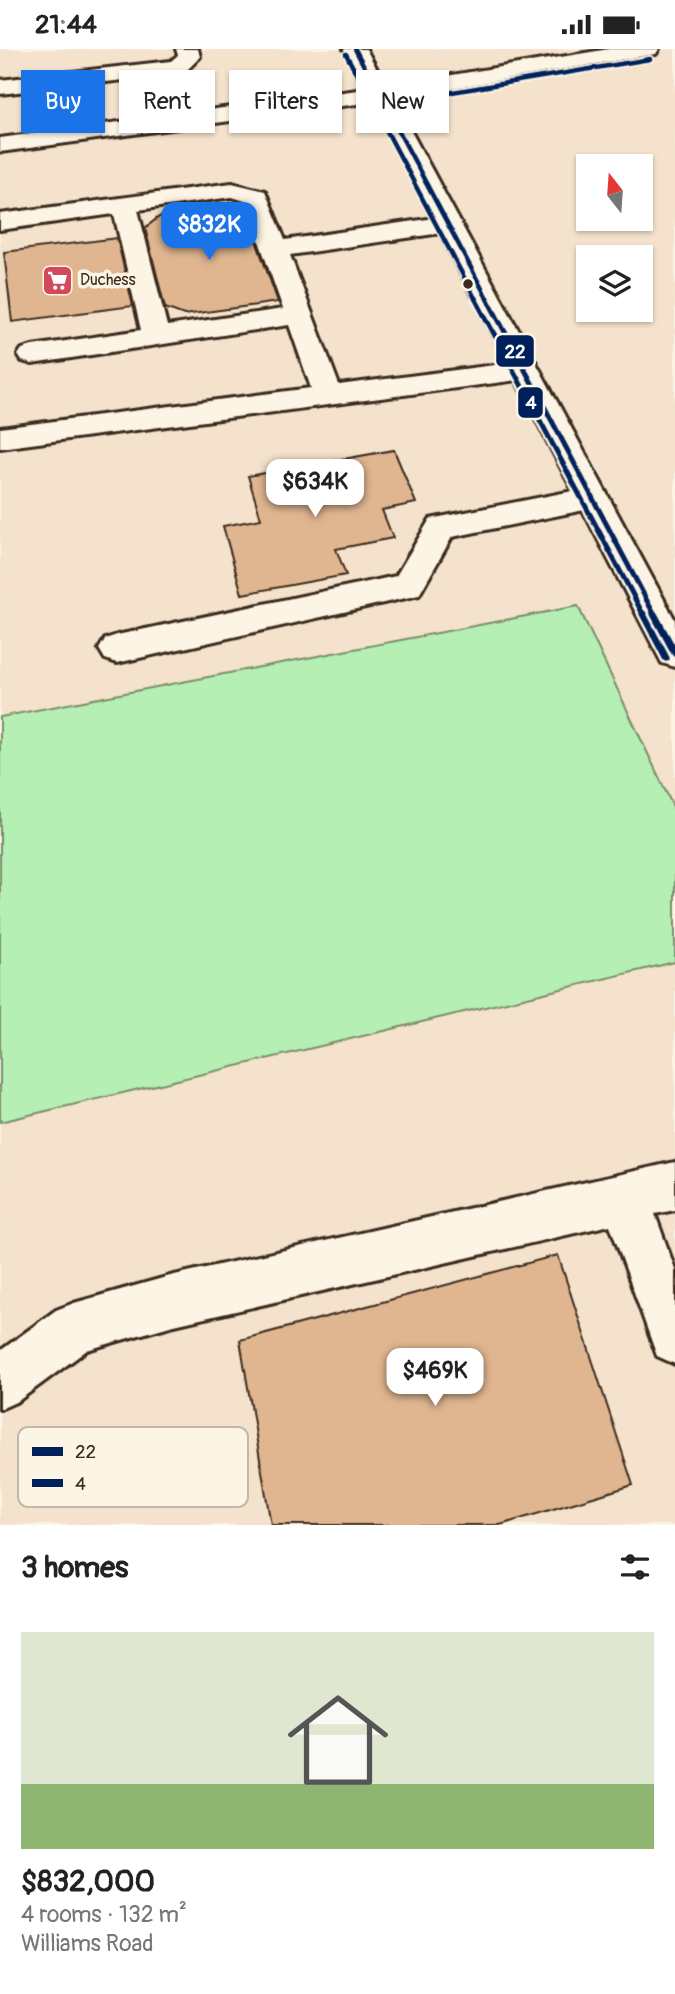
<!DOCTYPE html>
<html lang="en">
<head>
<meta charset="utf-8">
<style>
  body { margin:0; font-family:Pangolin,sans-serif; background:#f2f2f2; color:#222; height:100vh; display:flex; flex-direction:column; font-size:26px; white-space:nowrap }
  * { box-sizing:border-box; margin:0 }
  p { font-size:23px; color:#767676 }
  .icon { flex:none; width:38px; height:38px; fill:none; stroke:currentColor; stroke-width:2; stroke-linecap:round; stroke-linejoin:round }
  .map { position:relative; height:1476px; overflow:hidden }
  .side { display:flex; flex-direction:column; background:#fff; flex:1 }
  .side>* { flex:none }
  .top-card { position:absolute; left:21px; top:21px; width:634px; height:63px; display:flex; gap:14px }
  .needle { width:46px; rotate:343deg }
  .controls { position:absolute; left:576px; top:105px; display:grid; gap:14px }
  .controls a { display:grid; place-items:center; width:77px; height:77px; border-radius:0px; background:#fff; box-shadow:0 2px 5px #0004; font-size:35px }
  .price { position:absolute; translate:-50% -60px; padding:0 16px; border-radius:14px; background:#fff; color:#222; font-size:23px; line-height:46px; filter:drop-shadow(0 2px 4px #0008) }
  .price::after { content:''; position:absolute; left:50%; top:42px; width:21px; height:16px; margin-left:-10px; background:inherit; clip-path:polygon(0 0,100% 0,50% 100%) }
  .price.active { background:#1a73e8; color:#fff }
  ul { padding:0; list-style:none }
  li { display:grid; align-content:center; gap:14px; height:371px; padding:0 21px }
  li+li { border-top:2px solid #e0e0e0 }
  li span { display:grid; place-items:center; height:217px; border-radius:0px; color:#555 }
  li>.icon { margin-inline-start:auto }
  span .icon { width:126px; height:126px; fill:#fffc; stroke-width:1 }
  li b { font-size:30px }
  h2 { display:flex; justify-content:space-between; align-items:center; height:84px; padding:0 21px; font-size:30px }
  .tag { padding:0 24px; border-radius:0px; background:#fff; box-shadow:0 2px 5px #0004; font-size:24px; line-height:63px }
  .tag.active { background:#1a73e8; color:#fff }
  .status { display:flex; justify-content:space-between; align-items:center; height:49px; padding:0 35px; background:#fff; direction:ltr }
  .status svg { height:19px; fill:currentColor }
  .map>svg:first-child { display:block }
  .built { fill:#f4e2cc; fill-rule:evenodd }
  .green { fill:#b5efb3; stroke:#788c68; stroke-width:2 }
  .building { fill:#e0b691; stroke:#3b2a1e; stroke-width:2 }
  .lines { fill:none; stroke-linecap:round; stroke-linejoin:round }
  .minor-casing { stroke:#3b2a1e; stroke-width:6 }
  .major-casing { stroke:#3b2a1e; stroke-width:6 }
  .minor { fill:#fcf5e5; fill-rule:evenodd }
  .major { fill:#fcf5e5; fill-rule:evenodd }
  .bus-1-far2-casing { stroke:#fcf5e5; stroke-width:8 }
  .bus-1-far1-casing { stroke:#fcf5e5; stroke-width:10 }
  .bus-1-casing { stroke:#fcf5e5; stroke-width:12 }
  .bus-2-far2-casing { stroke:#fcf5e5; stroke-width:8 }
  .bus-2-far1-casing { stroke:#fcf5e5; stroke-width:10 }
  .bus-2-casing { stroke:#fcf5e5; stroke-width:12 }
  .bus-1-far2 { stroke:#00205b; stroke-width:4.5 }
  .bus-1-far1 { stroke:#00205b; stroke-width:5 }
  .bus-1 { stroke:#00205b; stroke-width:7 }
  .bus-2-far2 { stroke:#00205b; stroke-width:4.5 }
  .bus-2-far1 { stroke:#00205b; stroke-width:5 }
  .bus-2 { stroke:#00205b; stroke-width:7 }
  .bus-dot { fill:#3b2a1e; stroke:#fcf5e5; stroke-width:2.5 }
  .labels { text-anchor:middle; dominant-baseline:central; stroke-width:7; stroke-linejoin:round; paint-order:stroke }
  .far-poi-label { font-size:16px; fill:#3b2a1e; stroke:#fcf5e5; text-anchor:start }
  .key { fill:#fcf5e5; stroke:#c2b8a9; stroke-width:2 }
  .key-label { font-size:19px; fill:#3b2a1e }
  .line-badge { stroke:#fcf5e5; stroke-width:2.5 }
  .badge-label { font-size:19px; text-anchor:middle; font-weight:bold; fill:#fff }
</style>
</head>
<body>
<div class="status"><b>21:44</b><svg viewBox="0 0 49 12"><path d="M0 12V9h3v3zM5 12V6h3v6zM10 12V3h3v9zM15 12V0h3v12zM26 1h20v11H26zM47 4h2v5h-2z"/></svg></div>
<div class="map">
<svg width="675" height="1476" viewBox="0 0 675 1476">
  <rect width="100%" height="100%" fill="#fcf5e5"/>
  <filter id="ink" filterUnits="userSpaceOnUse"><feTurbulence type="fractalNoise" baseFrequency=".0143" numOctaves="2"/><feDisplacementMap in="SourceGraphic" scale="14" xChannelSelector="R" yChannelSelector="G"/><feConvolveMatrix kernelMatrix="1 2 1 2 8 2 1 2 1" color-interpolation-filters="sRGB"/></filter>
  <g filter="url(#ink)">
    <path class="built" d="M0 0H675V762L577 557 0 668ZM588 117H640V170H588ZM588 208H640V261H588Z
      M675 913V1476H0V1073Z"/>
    <path class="green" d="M578 557 675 762V913L0 1073V668Z"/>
    <path class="building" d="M244 158 278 253 184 266 165 259 145 179 159 168Z
      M117 189 133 257 12 273 4 203Z
      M394 401 416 454 382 461 393 489 336 500 346 526 242 545 223 477 261 470 248 427Z
      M558 1206 633 1436 500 1476H271L240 1291Z"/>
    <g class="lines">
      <defs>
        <path id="minor" d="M176 0H198L200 8 185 23 177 25 0 45V31L171 12 178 6Z
          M232 134 265 142 285 191 448 167 457 170 461 175 457 180 448 183 290 206 339 336 525 312 535 314 539 321 535 328 525 330 0 399V379L311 339 289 276 32 315 22 312 18 306 22 300 32 297 141 281 114 165 0 181V165ZM232 148 245 152 283 260 167 277 138 161Z
          M593 438 604 441 609 449 604 457 452 488 419 546 117 614 105 610 99 600 105 590 117 586 396 527 430 470Z
          M675 1113V1161L655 1165 675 1220V1315L657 1307 610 1176 170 1277 87 1301 18 1352 0 1360V1302L56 1261 74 1254 170 1227Z"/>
        <path id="major" d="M344 0H366L386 37 609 0H659L656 5 648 6 393 49 675 571V618L662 614 372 53 0 103V89L365 40Z"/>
      </defs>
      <use href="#minor" class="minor-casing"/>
      <use href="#major" class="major-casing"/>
      <use href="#minor" class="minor"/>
      <use href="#major" class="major"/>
      <defs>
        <path id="bus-1-far2" d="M355 0 488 251"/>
        <path id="bus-1-far1" d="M487 249 655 567"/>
        <path id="bus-1" d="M654 565 675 604"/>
        <path id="bus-2-far2" d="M346 5 476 251
          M381 55 650 10"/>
        <path id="bus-2-far1" d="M475 249 644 567"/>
        <path id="bus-2" d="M643 565 666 609"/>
      </defs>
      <use href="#bus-1-far2" class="bus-1-far2-casing"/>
      <use href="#bus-1-far1" class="bus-1-far1-casing"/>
      <use href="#bus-1" class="bus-1-casing"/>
      <use href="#bus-2-far2" class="bus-2-far2-casing"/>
      <use href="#bus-2-far1" class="bus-2-far1-casing"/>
      <use href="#bus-2" class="bus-2-casing"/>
      <use href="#bus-1-far2" class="bus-1-far2"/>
      <use href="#bus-1-far1" class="bus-1-far1"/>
      <use href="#bus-1" class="bus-1"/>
      <use href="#bus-2-far2" class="bus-2-far2"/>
      <use href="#bus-2-far1" class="bus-2-far1"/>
      <use href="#bus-2" class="bus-2"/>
    </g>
  </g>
  <defs>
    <symbol id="supermarket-square" viewBox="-11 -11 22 22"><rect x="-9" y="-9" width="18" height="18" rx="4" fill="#d1495b" stroke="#fcf5e5"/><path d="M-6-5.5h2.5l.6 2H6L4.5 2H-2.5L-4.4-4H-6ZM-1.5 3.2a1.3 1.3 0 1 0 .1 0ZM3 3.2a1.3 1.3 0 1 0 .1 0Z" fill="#fff"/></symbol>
  </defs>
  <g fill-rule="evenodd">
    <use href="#supermarket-square" x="40" y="214" width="35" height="35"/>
  </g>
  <circle class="bus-dot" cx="468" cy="235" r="6"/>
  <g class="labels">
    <g class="far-poi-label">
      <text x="80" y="231">Duchess</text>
    </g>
  </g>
  <rect x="18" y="1378" width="230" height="80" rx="10" class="key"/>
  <rect x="32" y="1398" width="31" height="9" fill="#00205b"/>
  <rect x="32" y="1430" width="31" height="8" fill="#00205b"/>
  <g class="key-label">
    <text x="75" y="1409">22</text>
    <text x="75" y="1441">4</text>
  </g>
  <g class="line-badge">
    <rect x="495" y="285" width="40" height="34" rx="7" fill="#00205b"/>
    <rect x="517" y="337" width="27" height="33" rx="7" fill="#00205b"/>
  </g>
  <g class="badge-label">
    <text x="515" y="309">22</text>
    <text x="531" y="360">4</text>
  </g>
</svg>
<div class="controls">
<a><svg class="needle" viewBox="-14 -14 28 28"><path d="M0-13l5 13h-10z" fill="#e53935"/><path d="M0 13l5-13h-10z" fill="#767676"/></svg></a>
<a><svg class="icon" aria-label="layers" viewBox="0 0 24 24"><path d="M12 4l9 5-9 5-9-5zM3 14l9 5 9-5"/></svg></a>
</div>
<b class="price active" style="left:209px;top:213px">$832K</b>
<b class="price" style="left:315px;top:470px">$634K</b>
<b class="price" style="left:435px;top:1359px">$469K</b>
<div class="top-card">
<a class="tag active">Buy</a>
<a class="tag">Rent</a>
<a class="tag">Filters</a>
<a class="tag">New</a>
</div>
</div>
<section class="side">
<h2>3 homes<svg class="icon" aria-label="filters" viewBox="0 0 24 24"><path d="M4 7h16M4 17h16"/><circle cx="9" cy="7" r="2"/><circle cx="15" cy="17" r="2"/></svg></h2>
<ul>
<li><span style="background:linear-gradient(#dfe7d0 70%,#8fb573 0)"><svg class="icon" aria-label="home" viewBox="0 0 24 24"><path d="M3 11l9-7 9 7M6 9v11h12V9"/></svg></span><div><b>$832,000</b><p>4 rooms · 132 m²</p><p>Williams Road</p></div></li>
</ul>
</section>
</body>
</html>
